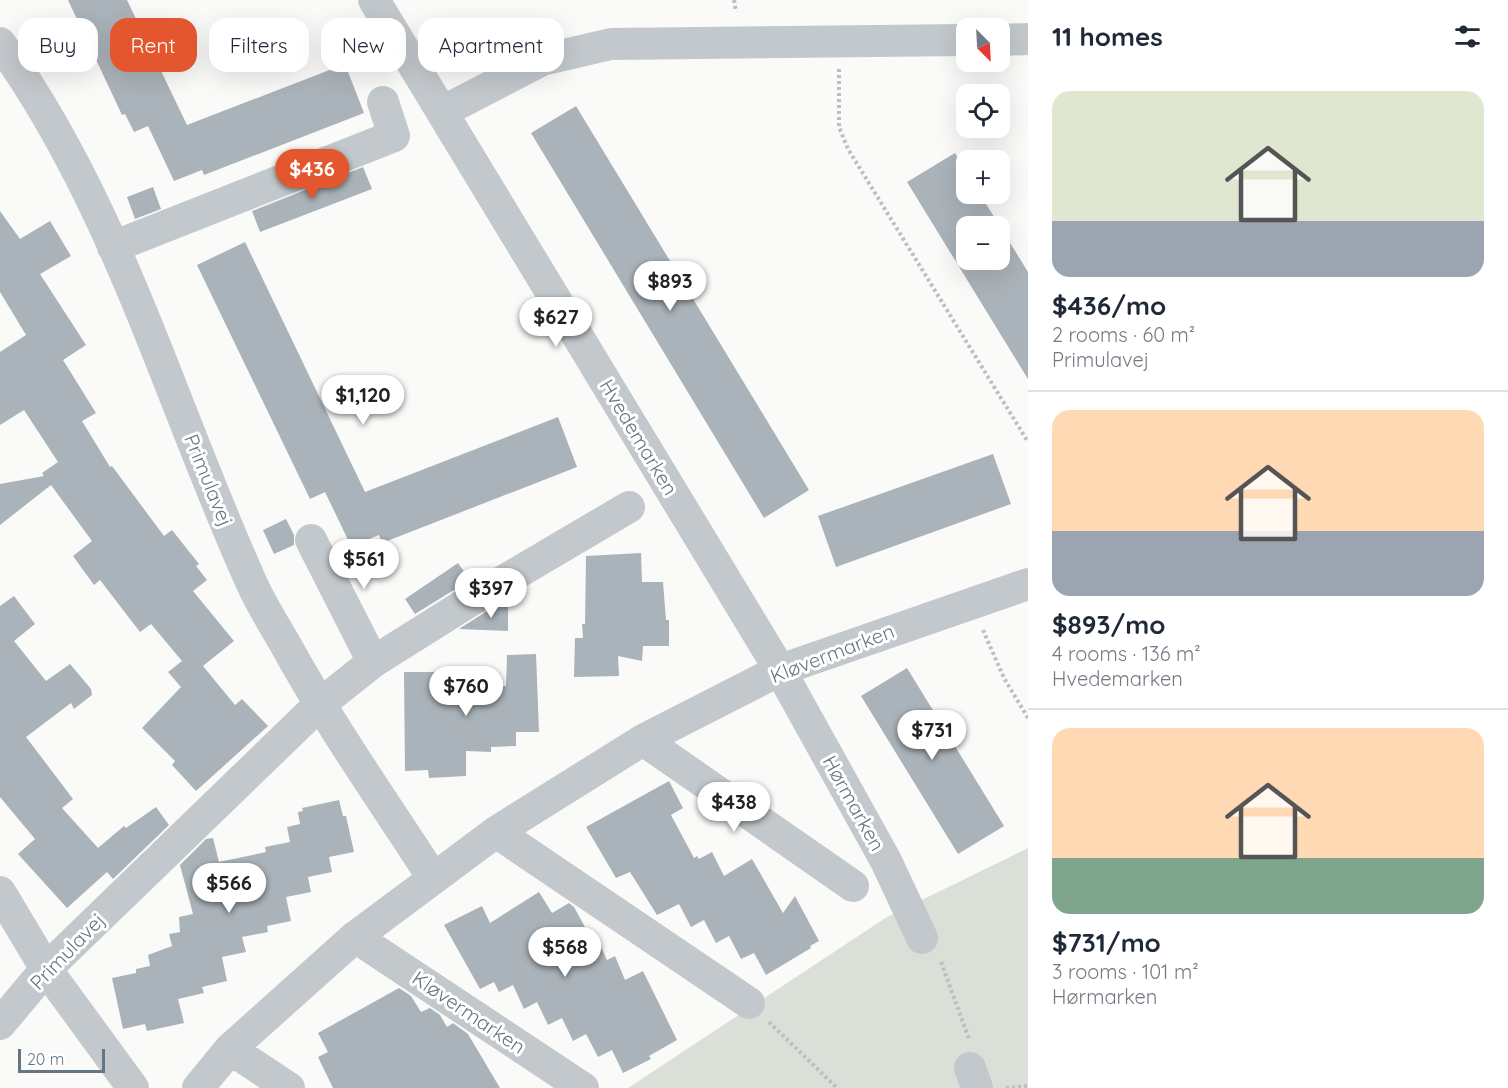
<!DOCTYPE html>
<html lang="en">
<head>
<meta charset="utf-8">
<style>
  body { margin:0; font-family:Quicksand,sans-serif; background:#f6f6f7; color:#1f2937; height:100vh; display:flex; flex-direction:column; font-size:22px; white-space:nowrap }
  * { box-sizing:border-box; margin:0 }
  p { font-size:20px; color:#747a83 }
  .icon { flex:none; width:33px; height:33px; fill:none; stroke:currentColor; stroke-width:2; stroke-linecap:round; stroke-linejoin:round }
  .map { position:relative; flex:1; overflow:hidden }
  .sheet { display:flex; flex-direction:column; background:#fff; width:480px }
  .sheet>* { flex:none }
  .hud { position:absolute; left:18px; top:18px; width:570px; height:54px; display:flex; gap:12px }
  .needle { width:39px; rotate:156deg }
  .controls { position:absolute; left:956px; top:18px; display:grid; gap:12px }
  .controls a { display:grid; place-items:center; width:54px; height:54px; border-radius:12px; background:#fff; box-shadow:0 6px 24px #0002; font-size:30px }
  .scale { position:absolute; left:18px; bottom:15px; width:87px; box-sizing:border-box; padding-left:6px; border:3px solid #657683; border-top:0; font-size:16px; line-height:21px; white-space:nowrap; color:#657683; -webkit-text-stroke:4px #fff; paint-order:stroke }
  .price { position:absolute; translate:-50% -51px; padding:0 14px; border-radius:21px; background:#fff; color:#222; font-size:20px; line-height:39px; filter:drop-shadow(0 2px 3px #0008) }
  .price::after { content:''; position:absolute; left:50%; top:36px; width:18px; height:14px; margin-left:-9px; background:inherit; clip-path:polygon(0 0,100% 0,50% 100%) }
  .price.current { background:#e4572e; color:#fff }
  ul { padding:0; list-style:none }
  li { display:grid; align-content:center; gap:12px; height:318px; padding:0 24px }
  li+li { border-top:2px solid #e0e1e3 }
  li span { display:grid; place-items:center; height:186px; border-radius:18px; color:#555 }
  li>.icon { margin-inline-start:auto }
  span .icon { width:108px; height:108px; fill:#fffc; stroke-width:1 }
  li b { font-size:26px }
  h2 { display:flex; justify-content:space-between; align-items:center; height:72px; padding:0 24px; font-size:26px }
  .chip { padding:0 21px; border-radius:18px; background:#fff; box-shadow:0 6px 24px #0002; font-size:21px; line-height:54px }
  .chip.current { background:#e4572e; color:#fff }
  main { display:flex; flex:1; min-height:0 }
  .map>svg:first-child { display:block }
  .green { fill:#dadfd7 }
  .building { fill:#aab3b9; fill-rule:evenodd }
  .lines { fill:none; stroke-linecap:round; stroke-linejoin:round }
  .path { stroke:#bbbfc2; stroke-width:4; stroke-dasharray:3 3; stroke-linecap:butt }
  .minor { stroke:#c3c8cc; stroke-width:32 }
  .labels { text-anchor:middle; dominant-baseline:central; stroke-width:6; stroke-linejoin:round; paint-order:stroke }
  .street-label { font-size:20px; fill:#657683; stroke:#fff }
</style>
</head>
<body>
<main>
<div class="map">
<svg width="1028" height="1088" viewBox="0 0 1028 1088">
  <rect width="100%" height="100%" fill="#fafaf8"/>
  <path class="green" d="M1028 848V1088H628L887 917Z"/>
  <path class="building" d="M68 0H127L187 125 345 64 364 113 204 175 202 170 174 181 148 126 134 132 125 114 122 115Z
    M576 106 809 490 764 518 531 133Z
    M955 153 966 171V194H980L1028 272V379L907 182ZM966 226H999V260H966Z
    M363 167 372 189 260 232 252 211Z
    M153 187 161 209 135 219 127 197Z
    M0 211 20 239 50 221 71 256 40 274 86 345 63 360 96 413 82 421 110 467 112 466 164 536 172 530 199 564 196 566 207 580 193 591 234 641 203 666 235 705 242 699 268 726 196 791 172 765 175 761 142 728 181 687 168 672 182 661 151 624 140 632 100 580 94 585 73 556 92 541 51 485 0 525V484L44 476 42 473 58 462 24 410 0 425V352L26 335 0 292Z
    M245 242 365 492 558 417 577 467 382 543 379 535 351 546 325 492 310 499 197 265Z
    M993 454 1011 504 836 567 818 516Z
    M286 519 294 535V545L274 554 263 530Z
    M641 553 642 582H663L666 620H669V646H643L642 661 618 656 619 676 574 677 575 638H583L582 624H585L586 556Z
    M458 563 470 580 415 614 405 599Z
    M14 596 35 624 14 641 46 681 70 664 91 689 92 695 74 709 71 703 26 737 73 799 62 808 98 848 124 826 126 828 156 807 169 825 113 879 107 872 67 908 18 854 35 839 0 797V606Z
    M508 599V631L459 629 487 611Z
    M536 654 539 732H516V746L491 747V752L466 751V776L429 778 428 770 405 771 404 672H458L457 688 506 686 507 655Z
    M907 668 1004 826 958 854 861 696Z
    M669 781 683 808 671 815 694 858 697 856 699 859 712 852 724 876 752 859 783 913 795 896 819 941 810 946 811 948 766 975 754 953 741 959 729 936 716 943 704 920 691 927 679 904 657 915 630 872 616 878 586 827Z
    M339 800 343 816H346L354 852 329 857 332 872 308 877 311 892 286 897 291 921 267 926 268 932 242 937 246 952 222 957 227 981 202 987 204 993 178 999 184 1023 147 1031 145 1024 123 1029 112 978 136 973V969L150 966 148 955 172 946 169 934 180 932 179 917 193 914 180 865 206 839 213 838 219 862 266 852 265 847 290 842 287 827 300 824 298 812 303 811 302 808Z
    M539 892 552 913 569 903 574 907 591 938 596 936 607 960 615 956 625 980 643 971 677 1040 649 1056 651 1059 623 1073 612 1050 598 1057 586 1034 573 1041 562 1018 548 1025 537 1002 524 1009 513 985 499 992 494 982 480 989 444 925 482 906 490 923Z
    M399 988 411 996 421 1012 430 1008 440 1015 447 1027 453 1023 468 1034 500 1088H333L318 1057 328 1052 318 1033Z"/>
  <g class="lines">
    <path class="path" d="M734 0 736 12
      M839 69V127L848 149 1028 442
      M983 630 1004 678 1028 718
      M941 962 969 1039
      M769 1022 837 1088
      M1006 1088 1028 1086"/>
    <path class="minor" d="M374 0 780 670 886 861 922 938
      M999 40 1028 39
      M0 43C117 205 170 403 252 584 261 604 273 623 284 642 329 724 382 799 433 878
      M442 112 542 60 611 44 966 40
      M113 247 394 136 383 102
      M311 540 373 662
      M643 740 853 886
      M496 832 749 1003
      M0 892 46 969 133 1088
      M355 937 583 1088
      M0 1024 46 969 319 705 373 662 478 596 629 507
      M230 1049 289 1088
      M970 1068 977 1088
      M198 1088 230 1049 355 937 496 832 643 740 780 670 1028 584"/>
  </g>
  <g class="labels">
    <g class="street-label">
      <text transform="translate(639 437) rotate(59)">Hvedemarken</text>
      <text transform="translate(209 480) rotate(68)">Primulavej</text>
      <text transform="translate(832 653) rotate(-21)">Kløvermarken</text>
      <text transform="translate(854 803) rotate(61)">Hørmarken</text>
      <text transform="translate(67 951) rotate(-46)">Primulavej</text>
      <text transform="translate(469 1012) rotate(34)">Kløvermarken</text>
    </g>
  </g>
</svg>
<div class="controls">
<a><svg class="needle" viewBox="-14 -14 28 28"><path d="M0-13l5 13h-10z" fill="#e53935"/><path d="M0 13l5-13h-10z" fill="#747a83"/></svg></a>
<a><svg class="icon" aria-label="locate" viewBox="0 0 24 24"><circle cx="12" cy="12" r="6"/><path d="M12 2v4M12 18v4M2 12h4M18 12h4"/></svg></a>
<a>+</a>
<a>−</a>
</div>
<div class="scale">20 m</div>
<b class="price current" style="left:312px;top:200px">$436</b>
<b class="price" style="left:670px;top:312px">$893</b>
<b class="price" style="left:556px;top:348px">$627</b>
<b class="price" style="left:363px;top:426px">$1,120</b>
<b class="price" style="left:364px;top:590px">$561</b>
<b class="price" style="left:491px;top:619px">$397</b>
<b class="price" style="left:466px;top:717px">$760</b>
<b class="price" style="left:932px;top:761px">$731</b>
<b class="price" style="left:734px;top:833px">$438</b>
<b class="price" style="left:229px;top:914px">$566</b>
<b class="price" style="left:565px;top:978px">$568</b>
<div class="hud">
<a class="chip">Buy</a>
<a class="chip current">Rent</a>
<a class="chip">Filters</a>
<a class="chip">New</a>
<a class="chip">Apartment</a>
</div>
</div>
<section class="sheet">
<h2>11 homes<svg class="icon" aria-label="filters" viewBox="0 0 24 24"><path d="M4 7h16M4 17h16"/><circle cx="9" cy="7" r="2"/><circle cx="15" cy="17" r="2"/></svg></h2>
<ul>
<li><span style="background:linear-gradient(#dfe7d0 70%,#9aa5b1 0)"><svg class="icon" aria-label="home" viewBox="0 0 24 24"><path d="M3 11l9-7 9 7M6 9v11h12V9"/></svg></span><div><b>$436/mo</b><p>2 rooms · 60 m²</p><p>Primulavej</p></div></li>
<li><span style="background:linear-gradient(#ffd9b3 65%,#9aa5b1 0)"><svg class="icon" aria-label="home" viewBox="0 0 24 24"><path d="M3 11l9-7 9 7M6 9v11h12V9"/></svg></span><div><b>$893/mo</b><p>4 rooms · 136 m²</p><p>Hvedemarken</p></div></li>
<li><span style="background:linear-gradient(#ffd9b3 70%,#7fa58c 0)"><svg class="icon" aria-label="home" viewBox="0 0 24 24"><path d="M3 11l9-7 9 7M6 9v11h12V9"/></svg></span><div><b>$731/mo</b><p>3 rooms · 101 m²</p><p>Hørmarken</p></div></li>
</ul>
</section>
</main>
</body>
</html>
